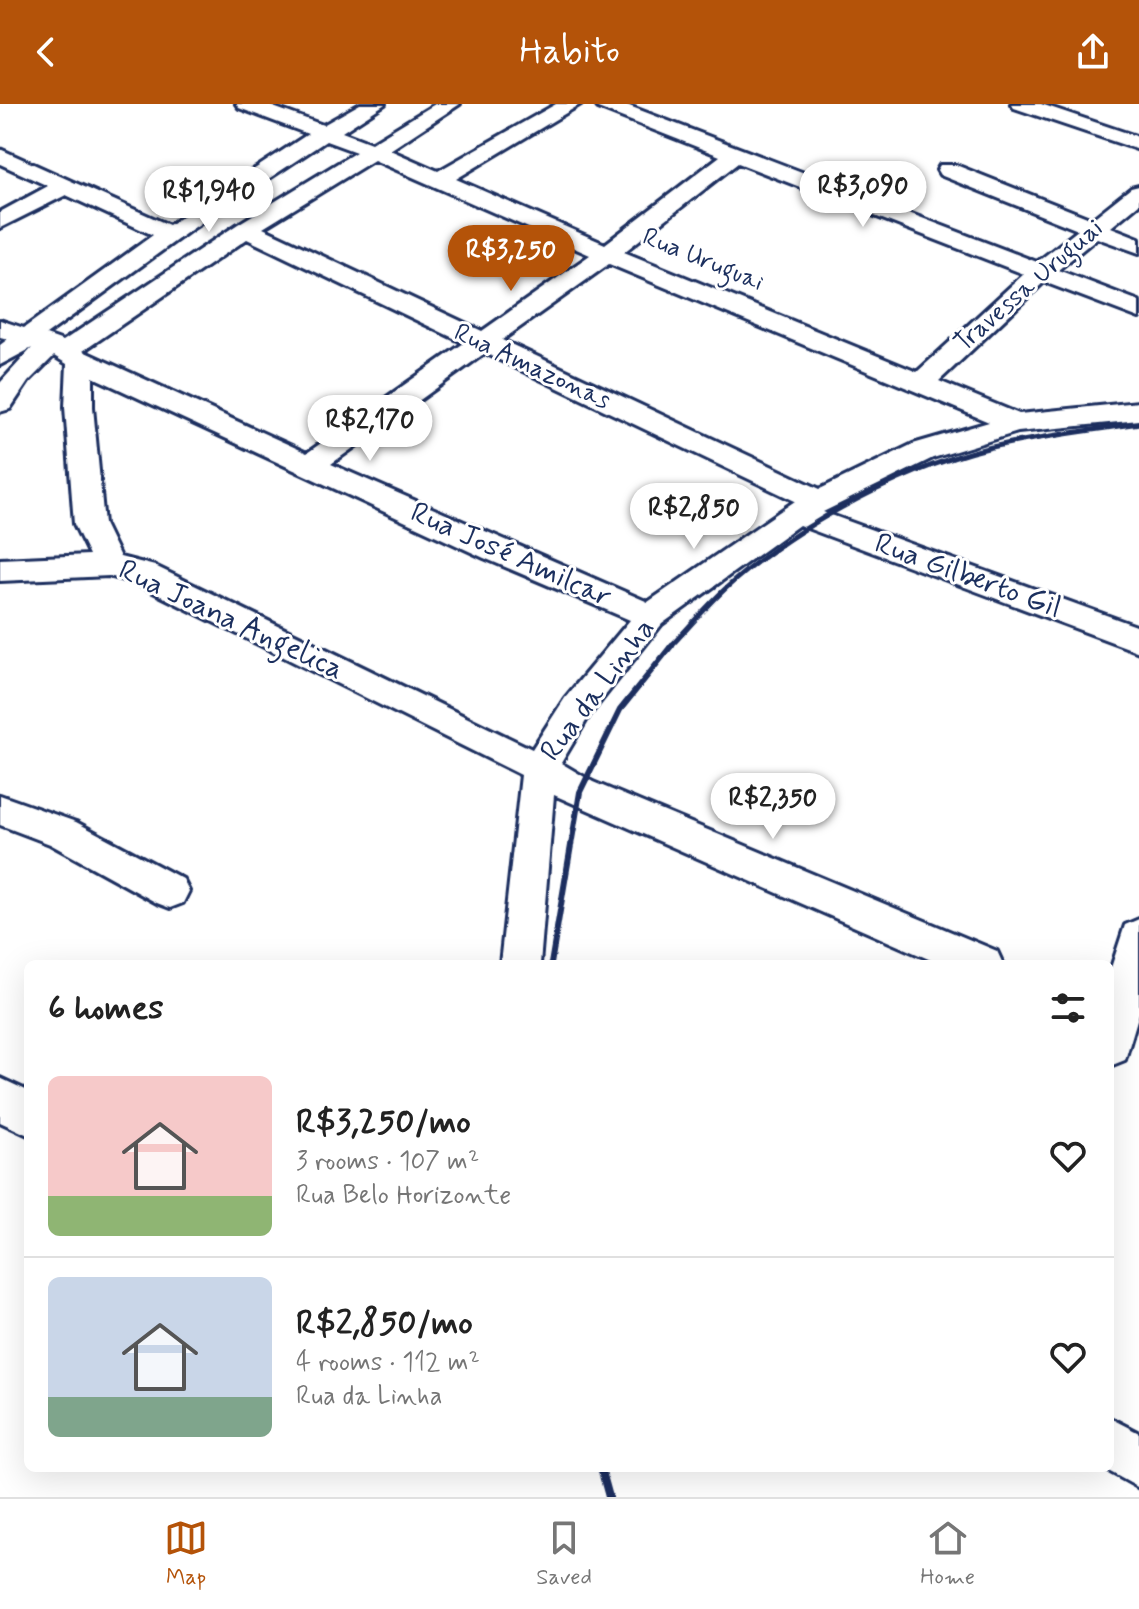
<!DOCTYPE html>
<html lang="en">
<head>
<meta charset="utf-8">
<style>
  body { margin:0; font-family:Mynerve,sans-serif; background:#f2f2f2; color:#222; height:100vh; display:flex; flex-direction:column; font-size:30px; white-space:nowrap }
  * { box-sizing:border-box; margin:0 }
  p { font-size:26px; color:#767676 }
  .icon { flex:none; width:44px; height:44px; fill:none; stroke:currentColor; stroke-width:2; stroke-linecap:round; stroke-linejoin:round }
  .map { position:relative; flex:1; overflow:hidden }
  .side { position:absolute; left:24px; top:856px; width:1090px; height:512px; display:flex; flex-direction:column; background:#fff; border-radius:12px; box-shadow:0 8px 32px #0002 }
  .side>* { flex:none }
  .price { position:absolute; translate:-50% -68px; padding:0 18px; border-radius:28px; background:#fff; color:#222; font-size:26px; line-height:52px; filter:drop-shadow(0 2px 4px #0008) }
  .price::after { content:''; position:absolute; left:50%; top:48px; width:24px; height:18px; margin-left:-12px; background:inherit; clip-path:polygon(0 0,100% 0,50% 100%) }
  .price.current { background:#b45309; color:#fff }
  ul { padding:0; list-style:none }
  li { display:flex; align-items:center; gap:24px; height:200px; padding:0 24px }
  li+li { border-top:2px solid #e0e0e0 }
  li span { display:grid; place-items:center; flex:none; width:224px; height:160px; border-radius:12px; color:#555 }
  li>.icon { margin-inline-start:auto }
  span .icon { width:96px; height:96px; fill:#fffc; stroke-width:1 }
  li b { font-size:34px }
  h2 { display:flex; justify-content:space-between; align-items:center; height:96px; padding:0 24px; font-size:34px }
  header { display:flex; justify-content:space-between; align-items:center; height:104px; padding:0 24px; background:#b45309; color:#fff; font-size:36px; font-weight:600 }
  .tab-bar { display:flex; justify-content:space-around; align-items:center; height:112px; border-top:2px solid #e0e0e0; background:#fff; font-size:22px; color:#767676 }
  .tab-bar a { display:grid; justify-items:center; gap:4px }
  .tab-bar .current { color:#b45309 }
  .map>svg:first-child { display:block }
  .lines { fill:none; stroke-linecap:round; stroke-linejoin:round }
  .street-casing { stroke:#1b2f5e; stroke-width:6 }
  .street { fill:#fff; fill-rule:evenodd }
  .rail-far2 { stroke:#1b2f5e; stroke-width:5 }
  .rail-far1 { stroke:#1b2f5e; stroke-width:6 }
  .rail { stroke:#1b2f5e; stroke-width:8 }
  .labels { text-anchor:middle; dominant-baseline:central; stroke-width:6; stroke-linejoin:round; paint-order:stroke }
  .far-street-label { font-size:26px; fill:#1b2f5e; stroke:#fff }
  .street-label { font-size:30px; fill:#1b2f5e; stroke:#fff }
</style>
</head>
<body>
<header><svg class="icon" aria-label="back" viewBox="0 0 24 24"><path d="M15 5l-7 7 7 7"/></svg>Habito<svg class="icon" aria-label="share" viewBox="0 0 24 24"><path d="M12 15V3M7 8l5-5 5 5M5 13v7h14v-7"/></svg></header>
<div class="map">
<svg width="1139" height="1393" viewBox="0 0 1139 1393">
  <rect width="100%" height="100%" fill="#fff"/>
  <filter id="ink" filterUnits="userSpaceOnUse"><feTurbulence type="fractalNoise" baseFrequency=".0125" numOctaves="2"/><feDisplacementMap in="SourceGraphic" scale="16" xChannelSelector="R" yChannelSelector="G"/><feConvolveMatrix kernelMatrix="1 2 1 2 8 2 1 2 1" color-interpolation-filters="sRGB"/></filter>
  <g filter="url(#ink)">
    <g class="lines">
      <defs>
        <path id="street" d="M236 0H265L323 21 360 0H385L342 28 371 39 435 0H460L390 46 438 67 556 0H581L456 75 605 140 720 52 598 4 595 0H624L1037 158 1078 126 940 71 937 66 940 61H956L1092 115 1131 84 1139 82V100L1111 123 1139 134V149L1097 134 1058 166 1139 197V214L1044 178 939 277 1019 310 1139 298V316L1018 328 933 354 823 408 1139 523V548L799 421 662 520 589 612 561 659 593 678 997 847 1003 860H940L554 691 540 860H500L521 671 135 479 109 472 0 477V455L89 451 74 420 65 303 67 260 54 252 28 278 10 305 0 308V279L32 244 0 261V241L8 235 0 233V216L24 224 153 131 66 91 0 124V108L48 82 0 60V45L169 121 308 30 239 4ZM326 37 356 48 238 120 63 237 46 231 192 125ZM374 56 590 151 482 227 263 124ZM738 59 1024 170 917 268 624 148ZM247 135 464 239 307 349 83 247ZM609 160 989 318 913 340 820 385 502 236ZM485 249 795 397 648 498 331 360ZM93 273 484 454 630 516 565 594 532 645 155 462 120 453 104 420 93 303Z
          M1011 0H1041L1139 33V46L1014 4Z
          M0 691 76 718 183 775 189 787 183 799 170 804 157 799 50 740 0 721Z
          M1139 815V909L1125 956 1110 962V867L1125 821Z
          M0 974 28 987V1031L0 1018Z
          M1110 1314 1139 1329V1384L1103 1364H1110Z"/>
      </defs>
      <use href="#street" class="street-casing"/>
      <use href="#street" class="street"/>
      <path class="rail-far2" d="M670 543C688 524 706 503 725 485 795 421 913 358 1006 340 1050 331 1095 326 1139 319"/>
      <path class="rail-far1" d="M551 860 580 688 620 606 672 541"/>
      <path class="rail" d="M601 1364 609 1393"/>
    </g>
  </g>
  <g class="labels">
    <g class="far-street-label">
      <text transform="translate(703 156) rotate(22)">Rua Uruguai</text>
      <text transform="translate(1029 182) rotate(-41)">Travessa Uruguai</text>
      <text transform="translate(532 263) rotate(25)">Rua Amazonas</text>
    </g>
    <g class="street-label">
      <text transform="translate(511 451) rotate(24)">Rua José Amilcar</text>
      <text transform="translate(968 472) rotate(20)">Rua Gilberto Gil</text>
      <text transform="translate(231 516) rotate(25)">Rua Joana Angelica</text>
      <text transform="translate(598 586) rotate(-53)">Rua da Linha</text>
    </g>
  </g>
</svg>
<b class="price" style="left:863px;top:125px">R$3,090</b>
<b class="price" style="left:209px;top:130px">R$1,940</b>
<b class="price current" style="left:511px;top:189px">R$3,250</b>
<b class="price" style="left:370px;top:359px">R$2,170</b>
<b class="price" style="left:694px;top:447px">R$2,850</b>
<b class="price" style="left:773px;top:737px">R$2,350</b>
<section class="side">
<h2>6 homes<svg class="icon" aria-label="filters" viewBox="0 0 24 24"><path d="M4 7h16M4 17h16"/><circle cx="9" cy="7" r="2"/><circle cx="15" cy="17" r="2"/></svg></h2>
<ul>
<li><span style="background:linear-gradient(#f6c9c9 75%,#8fb573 0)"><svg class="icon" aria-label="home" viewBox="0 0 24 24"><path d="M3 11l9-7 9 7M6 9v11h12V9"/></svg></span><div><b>R$3,250/mo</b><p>3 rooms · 107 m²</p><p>Rua Belo Horizonte</p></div><svg class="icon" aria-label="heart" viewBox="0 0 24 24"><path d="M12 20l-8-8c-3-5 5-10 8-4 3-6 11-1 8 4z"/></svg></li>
<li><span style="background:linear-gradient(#c9d6e8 75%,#7fa58c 0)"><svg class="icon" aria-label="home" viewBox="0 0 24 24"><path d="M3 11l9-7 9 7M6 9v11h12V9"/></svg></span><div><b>R$2,850/mo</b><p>4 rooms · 112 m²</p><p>Rua da Linha</p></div><svg class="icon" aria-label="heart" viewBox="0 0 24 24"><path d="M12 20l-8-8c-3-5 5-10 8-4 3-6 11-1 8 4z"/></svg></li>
</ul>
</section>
</div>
<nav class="tab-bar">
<a class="current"><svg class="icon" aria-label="map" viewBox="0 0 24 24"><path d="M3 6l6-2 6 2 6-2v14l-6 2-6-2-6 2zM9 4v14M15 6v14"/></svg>Map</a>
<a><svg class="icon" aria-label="saved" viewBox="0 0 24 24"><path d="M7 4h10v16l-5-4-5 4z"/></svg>Saved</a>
<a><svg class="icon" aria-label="home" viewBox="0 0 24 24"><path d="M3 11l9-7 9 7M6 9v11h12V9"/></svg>Home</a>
</nav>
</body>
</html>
